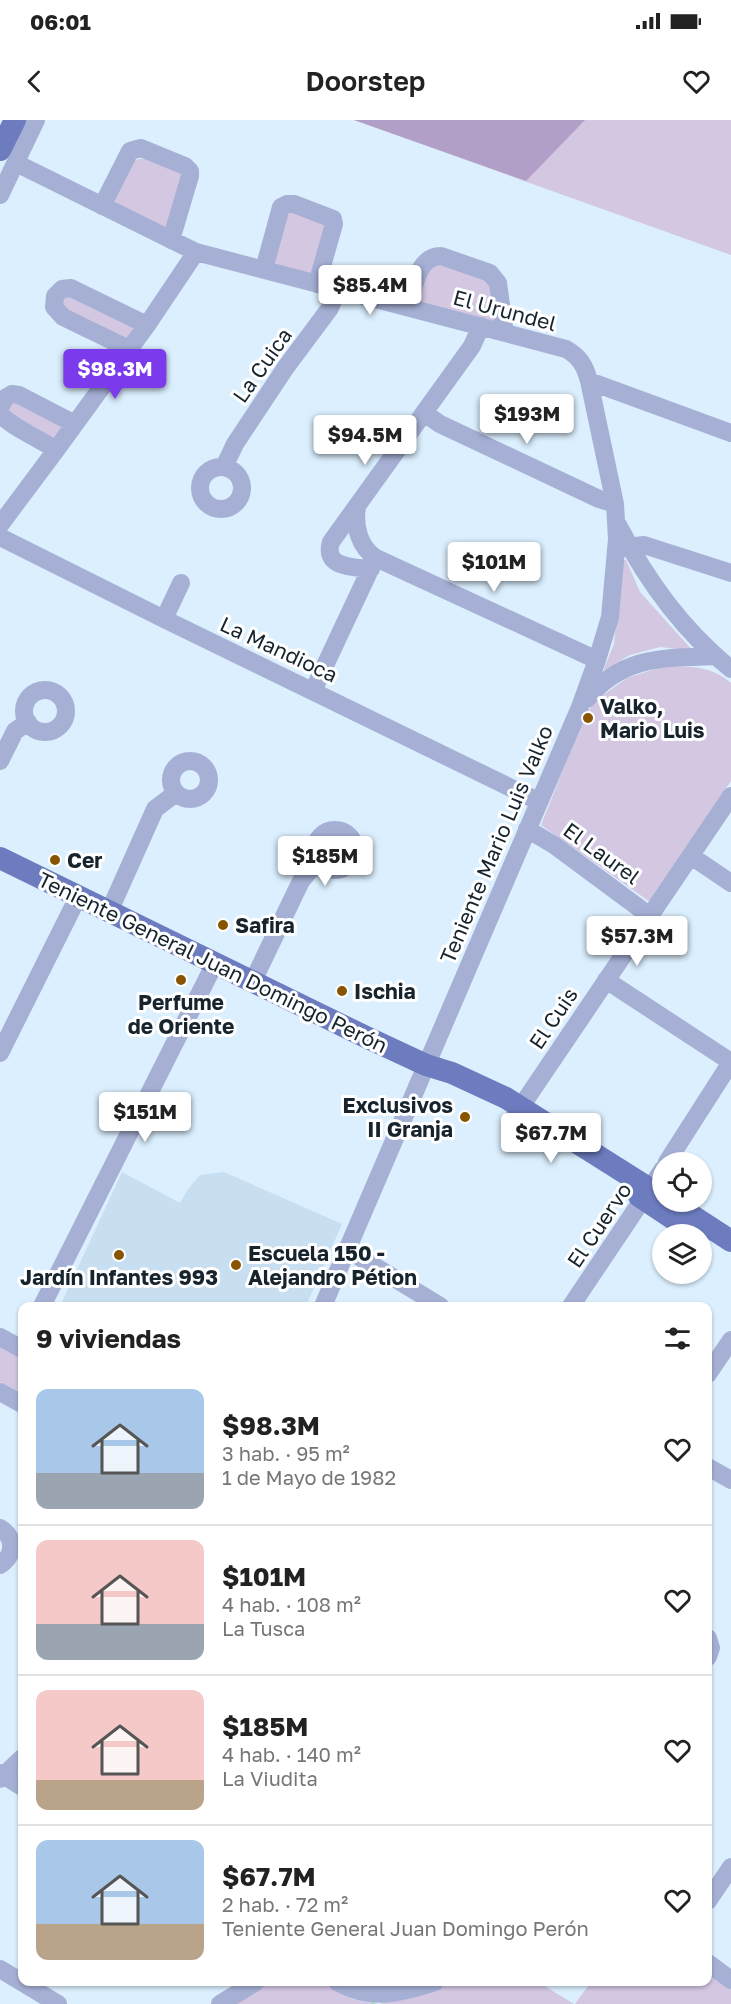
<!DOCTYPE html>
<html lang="es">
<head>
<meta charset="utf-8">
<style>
  body { margin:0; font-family:"Golos Text",sans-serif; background:#f2f2f2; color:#222; height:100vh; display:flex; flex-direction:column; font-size:22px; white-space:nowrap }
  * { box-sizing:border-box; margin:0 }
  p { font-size:20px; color:#767676 }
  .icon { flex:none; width:33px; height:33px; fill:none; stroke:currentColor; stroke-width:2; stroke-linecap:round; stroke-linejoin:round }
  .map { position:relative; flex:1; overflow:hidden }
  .panel { position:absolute; left:18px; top:1182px; width:694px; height:684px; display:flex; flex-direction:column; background:#fff; border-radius:12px; box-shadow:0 2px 4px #0004 }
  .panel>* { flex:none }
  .buttons { position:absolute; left:652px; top:1032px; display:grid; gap:12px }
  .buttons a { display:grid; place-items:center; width:60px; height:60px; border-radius:50%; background:#fff; box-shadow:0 2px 4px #0004; font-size:30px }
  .price { position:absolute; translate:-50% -51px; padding:0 14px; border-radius:6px; background:#fff; color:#222; font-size:20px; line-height:39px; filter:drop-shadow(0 2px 3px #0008) }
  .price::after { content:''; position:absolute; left:50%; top:36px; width:18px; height:14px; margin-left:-9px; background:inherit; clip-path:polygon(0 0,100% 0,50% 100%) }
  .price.on { background:#7c3aed; color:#fff }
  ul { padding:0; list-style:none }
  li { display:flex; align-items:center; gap:18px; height:150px; padding:0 18px }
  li+li { border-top:2px solid #e0e0e0 }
  li span { display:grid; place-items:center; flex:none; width:168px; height:120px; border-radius:12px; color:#555 }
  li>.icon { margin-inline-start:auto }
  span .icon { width:72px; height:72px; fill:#fffc; stroke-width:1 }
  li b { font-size:26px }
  h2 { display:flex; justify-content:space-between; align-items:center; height:72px; padding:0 18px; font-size:26px }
  .status { display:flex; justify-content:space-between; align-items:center; height:42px; padding:0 30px; background:#fff; direction:ltr }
  .status svg { height:16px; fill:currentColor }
  header { display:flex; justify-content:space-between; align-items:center; height:78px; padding:0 18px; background:#fff; font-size:27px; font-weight:600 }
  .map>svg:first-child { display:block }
  .built { fill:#c7dff0 }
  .green { fill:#d3c7e2 }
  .forest { fill:#b29fc7 }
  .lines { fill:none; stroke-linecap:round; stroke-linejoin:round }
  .stream { stroke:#a6dac7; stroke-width:4.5 }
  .minor { stroke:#a6b0d5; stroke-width:18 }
  .major { stroke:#6c7cbe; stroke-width:22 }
  .poi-dot { fill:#885400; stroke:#fff; stroke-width:2 }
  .labels { text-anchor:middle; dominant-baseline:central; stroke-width:6; stroke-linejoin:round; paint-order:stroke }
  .street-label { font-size:21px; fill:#17242d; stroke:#fff }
  .poi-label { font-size:21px; font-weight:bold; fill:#17242d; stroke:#fff; text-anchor:start }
</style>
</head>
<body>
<div class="status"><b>06:01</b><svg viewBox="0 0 49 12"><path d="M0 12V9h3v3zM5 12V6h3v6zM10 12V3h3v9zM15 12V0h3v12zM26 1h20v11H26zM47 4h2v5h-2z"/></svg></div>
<header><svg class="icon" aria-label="back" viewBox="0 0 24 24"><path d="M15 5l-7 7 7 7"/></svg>Doorstep<svg class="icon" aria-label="heart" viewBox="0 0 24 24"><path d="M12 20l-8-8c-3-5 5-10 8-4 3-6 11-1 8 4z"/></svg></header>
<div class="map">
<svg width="731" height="1884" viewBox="0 0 731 1884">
  <rect width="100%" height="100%" fill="#dbeffe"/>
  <path class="built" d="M122 1052 180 1083 188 1069 200 1055 224 1052 342 1104 306 1186H60Z"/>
  <path class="green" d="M354 0H731V135Z
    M153 38 178 49 182 57 167 107 163 111 112 80 131 42 139 39Z
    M291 92 325 105 314 154 272 147 287 93Z
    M432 143 488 158 494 165 496 203 416 184 427 147Z
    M69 174 137 209 126 223 63 192 58 183Z
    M13 282 63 307 55 322 8 297V285Z
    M622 440H626L640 472 693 531 660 527 630 535 603 551 614 524Z
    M661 547C689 547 708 544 731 563V661L650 782 541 705 583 600 595 581 627 558Z
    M0 1225 22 1237V1273L0 1262Z
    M708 1853 731 1869V1884H575L591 1862H708Z
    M265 1862H321L355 1880 379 1884 413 1875 449 1862H538L574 1884H229Z"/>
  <path class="forest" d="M354 0H585L526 61Z"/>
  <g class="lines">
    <path class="stream" d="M373 1883V1884"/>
    <path class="minor" d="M16 43 196 132 566 229C580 237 585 246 589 261L731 313
      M0 75 36 0
      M102 86 130 31 141 28 185 46 190 51V56L171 120
      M264 149 281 87 287 84H294L333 99 334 104 317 164
      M408 187C414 169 417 136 441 136L490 153 498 163 505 213
      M129 229 63 197 54 187 55 176 62 169 71 168 147 205
      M0 288 5 278 12 274 19 275 75 304
      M0 293C7 305 42 320 56 330
      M424 293 440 304 599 379 615 384
      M224 347 235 324 286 247 330 188 338 169
      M200 368a21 21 0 1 1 42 0a21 21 0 1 1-42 0Z
      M357 387C354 406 359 427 376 438L597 540
      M0 405 56 330 147 205 196 132
      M618 405C647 461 682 510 731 549
      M0 417 164 499 538 681
      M620 428 644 425 731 453
      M371 449C353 447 323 448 331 422L472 226 481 206
      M164 499 181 463
      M24 591a21 21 0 1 1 42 0a21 21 0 1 1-42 0Z
      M313 571 375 439
      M587 579C622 536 663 538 715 536
      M171 660a19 19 0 1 1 38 0a19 19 0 1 1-38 0Z
      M0 641 15 611 28 602
      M527 709 554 725 650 796
      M315 730a20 20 0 1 1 40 0a20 20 0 1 1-40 0Z
      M691 736 731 763
      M109 792 155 689 176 673
      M606 860 731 942
      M253 861 301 761 311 749 320 744
      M0 933 78 777
      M514 997 731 676
      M667 1042 731 942
      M348 1130 440 1186
      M42 1186 215 843
      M323 1186 580 587 597 540 610 497 617 419 615 384 589 261
      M571 1186 663 1049
      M0 1217 22 1229
      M708 1254 731 1220
      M0 1272 22 1284
      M708 1347 731 1360
      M0 1408C15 1417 15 1435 0 1445
      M708 1518 711 1528 708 1537
      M0 1653 22 1667
      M0 1659 22 1638
      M708 1781 731 1747
      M708 1843 731 1860
      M0 1849 58 1884
      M337 1862C372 1882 399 1873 435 1862
      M220 1884 256 1862"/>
    <path class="major" d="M0 30 15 0
      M0 738 368 918 426 945 452 953 506 978 663 1077
      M639 1076 696 1114
      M685 1091 731 1121"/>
  </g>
  <g class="poi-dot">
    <circle cx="588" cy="598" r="6"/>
    <circle cx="55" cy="740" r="6"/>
    <circle cx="223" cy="805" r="6"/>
    <circle cx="181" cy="860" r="6"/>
    <circle cx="342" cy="871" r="6"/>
    <circle cx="465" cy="997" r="6"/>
    <circle cx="119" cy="1135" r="6"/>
    <circle cx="236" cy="1145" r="6"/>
  </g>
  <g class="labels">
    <g class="street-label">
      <text transform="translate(505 190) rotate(15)">El Urundel</text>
      <text transform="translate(262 245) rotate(-55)">La Cuica</text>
      <text transform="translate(279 529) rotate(25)">La Mandioca</text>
      <text transform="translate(496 724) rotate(-67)">Teniente Mario Luis Valko</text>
      <text transform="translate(602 733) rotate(36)">El Laurel</text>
      <text transform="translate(213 842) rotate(26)">Teniente General Juan Domingo Perón</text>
      <text transform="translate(553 898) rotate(-56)">El Cuis</text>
      <text transform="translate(599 1105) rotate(-56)">El Cuervo</text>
    </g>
    <g class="poi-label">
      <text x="600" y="586">Valko,<tspan x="600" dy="24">Mario Luis</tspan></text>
      <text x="67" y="740">Cer</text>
      <text x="235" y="805">Safira</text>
      <text x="354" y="871">Ischia</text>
      <text x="181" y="882" text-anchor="middle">Perfume<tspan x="181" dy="24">de Oriente</tspan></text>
      <text x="453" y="985" text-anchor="end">Exclusivos<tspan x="453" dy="24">II Granja</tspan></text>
      <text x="248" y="1133">Escuela 150 -<tspan x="248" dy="24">Alejandro Pétion</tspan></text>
      <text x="119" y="1157" text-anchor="middle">Jardín Infantes 993</text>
    </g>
  </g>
</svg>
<div class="buttons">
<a><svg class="icon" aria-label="locate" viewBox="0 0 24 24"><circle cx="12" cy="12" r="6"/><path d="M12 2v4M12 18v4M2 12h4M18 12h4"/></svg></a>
<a><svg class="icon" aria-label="layers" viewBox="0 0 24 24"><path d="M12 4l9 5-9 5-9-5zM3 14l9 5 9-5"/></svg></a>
</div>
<b class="price" style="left:370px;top:196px">$85.4M</b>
<b class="price on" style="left:115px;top:280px">$98.3M</b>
<b class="price" style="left:527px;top:325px">$193M</b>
<b class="price" style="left:365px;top:346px">$94.5M</b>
<b class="price" style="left:494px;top:473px">$101M</b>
<b class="price" style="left:325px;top:767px">$185M</b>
<b class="price" style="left:637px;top:847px">$57.3M</b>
<b class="price" style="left:145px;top:1023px">$151M</b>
<b class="price" style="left:551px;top:1044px">$67.7M</b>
<section class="panel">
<h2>9 viviendas<svg class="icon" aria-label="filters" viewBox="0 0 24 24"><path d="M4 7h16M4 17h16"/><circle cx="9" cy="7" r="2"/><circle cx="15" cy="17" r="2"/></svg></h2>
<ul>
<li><span style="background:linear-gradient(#a9c7e8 70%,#9aa5b1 0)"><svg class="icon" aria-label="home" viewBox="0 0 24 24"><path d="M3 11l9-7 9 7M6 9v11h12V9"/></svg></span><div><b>$98.3M</b><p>3 hab. · 95 m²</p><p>1 de Mayo de 1982</p></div><svg class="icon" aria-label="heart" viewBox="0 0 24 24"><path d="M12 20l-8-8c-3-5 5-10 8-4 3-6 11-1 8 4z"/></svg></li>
<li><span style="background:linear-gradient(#f6c9c9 70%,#9aa5b1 0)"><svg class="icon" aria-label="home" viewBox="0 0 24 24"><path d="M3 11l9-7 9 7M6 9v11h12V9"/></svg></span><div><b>$101M</b><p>4 hab. · 108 m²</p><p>La Tusca</p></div><svg class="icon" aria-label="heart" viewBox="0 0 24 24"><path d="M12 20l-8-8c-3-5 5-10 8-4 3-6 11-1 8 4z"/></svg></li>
<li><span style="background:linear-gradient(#f6c9c9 75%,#b9a48a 0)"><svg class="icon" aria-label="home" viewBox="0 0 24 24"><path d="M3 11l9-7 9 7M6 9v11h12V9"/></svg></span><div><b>$185M</b><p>4 hab. · 140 m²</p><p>La Viudita</p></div><svg class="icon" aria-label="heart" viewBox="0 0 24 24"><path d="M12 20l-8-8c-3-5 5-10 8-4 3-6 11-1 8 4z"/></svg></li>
<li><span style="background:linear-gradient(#a9c7e8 70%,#b9a48a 0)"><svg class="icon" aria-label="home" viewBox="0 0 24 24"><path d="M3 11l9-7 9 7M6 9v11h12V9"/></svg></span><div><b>$67.7M</b><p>2 hab. · 72 m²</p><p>Teniente General Juan Domingo Perón</p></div><svg class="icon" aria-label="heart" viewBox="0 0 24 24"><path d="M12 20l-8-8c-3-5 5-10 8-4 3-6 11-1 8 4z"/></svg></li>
</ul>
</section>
</div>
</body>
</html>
